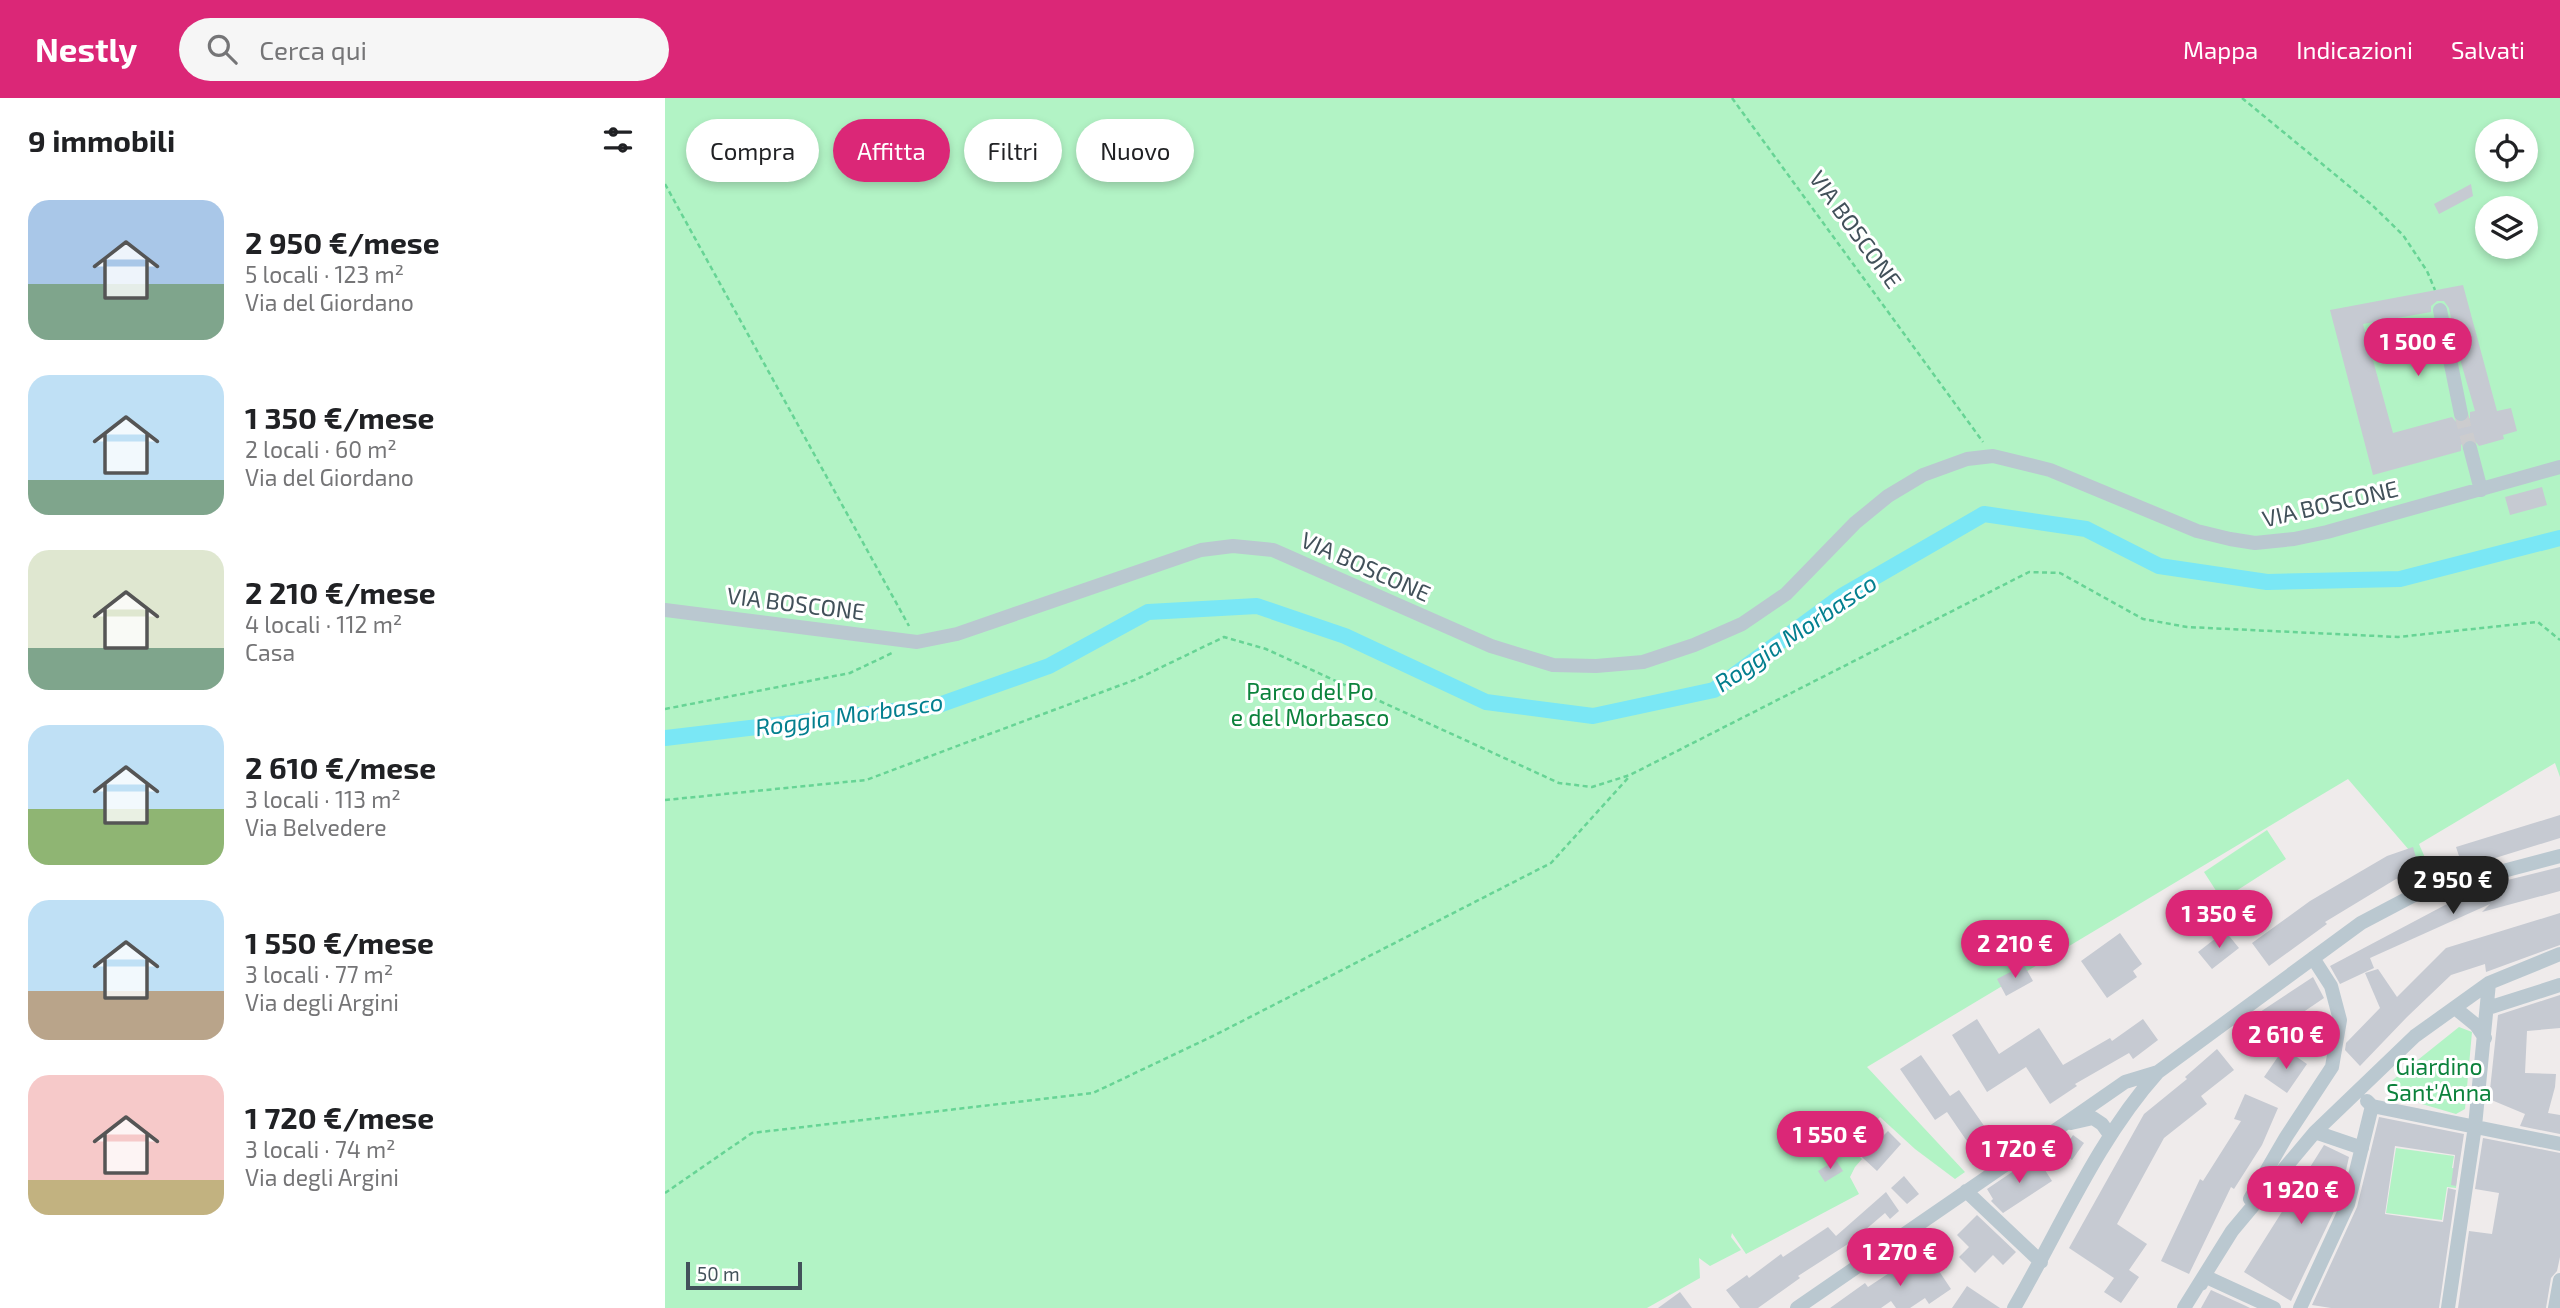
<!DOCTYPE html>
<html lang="it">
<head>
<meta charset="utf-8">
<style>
  body { margin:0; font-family:"Exo 2",sans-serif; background:#f6f6f6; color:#202124; height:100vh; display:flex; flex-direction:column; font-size:26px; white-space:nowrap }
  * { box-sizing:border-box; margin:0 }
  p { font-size:23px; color:#757577 }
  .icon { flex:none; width:38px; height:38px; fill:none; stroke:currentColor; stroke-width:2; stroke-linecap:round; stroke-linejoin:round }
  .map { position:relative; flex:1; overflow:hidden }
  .details { display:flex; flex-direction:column; background:#fff; width:665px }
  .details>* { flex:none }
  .banner { position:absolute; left:21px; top:21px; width:665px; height:63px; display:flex; gap:14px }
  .buttons { position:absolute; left:1810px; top:21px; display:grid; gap:14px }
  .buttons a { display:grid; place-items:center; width:63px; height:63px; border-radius:50%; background:#fff; box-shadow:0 4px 10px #0003; font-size:35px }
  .scale { position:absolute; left:21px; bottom:18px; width:116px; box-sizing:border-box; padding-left:7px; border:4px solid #42515a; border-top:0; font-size:19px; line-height:24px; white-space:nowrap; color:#42515a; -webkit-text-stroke:5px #fff; paint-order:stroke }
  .price { position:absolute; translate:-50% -60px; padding:0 16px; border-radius:24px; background:#db2777; color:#fff; font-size:23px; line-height:46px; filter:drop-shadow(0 2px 4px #0008) }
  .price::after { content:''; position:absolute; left:50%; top:42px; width:21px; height:16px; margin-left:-10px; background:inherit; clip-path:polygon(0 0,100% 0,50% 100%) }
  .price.current { background:#222; color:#fff }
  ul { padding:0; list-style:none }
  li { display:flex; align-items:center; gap:21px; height:175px; padding:0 28px }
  li span { display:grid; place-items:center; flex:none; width:196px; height:140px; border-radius:21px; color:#555 }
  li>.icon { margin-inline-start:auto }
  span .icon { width:84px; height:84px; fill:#fffc; stroke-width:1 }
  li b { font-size:30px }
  h2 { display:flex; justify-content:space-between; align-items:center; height:84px; padding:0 28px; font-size:30px }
  .pill { padding:0 24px; border-radius:32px; background:#fff; box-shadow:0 4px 10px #0003; font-size:24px; line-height:63px }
  .pill.current { background:#db2777; color:#fff }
  header { display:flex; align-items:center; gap:42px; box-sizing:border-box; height:98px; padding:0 35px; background:#db2777; color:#fff }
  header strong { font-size:33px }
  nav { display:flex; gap:38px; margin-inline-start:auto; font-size:24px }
  .search { width:490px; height:63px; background:#f6f6f6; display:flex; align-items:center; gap:18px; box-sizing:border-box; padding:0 24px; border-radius:38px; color:#757577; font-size:26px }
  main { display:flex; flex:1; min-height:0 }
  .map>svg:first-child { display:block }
  .green { fill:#b2f3c5; fill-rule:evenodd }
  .water { fill:#7ae7f5 }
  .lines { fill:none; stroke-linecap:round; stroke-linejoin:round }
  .canal { stroke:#7ae7f5; stroke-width:16 }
  .building { fill:#c6cad2; fill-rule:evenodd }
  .minor-tunnel { stroke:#ccccce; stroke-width:14; stroke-dasharray:14 7; stroke-linecap:butt }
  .path { stroke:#67d495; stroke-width:2.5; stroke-dasharray:5 3.5; stroke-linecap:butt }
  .minor { stroke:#bac8d0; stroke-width:14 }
  .labels { text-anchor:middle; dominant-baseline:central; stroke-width:6; stroke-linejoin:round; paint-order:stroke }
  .street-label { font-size:23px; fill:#42515a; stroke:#fff }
  .park-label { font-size:23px; fill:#0c823c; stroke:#fff }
  .water-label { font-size:24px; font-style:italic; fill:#037f8f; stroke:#fff }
</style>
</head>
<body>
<header>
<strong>Nestly</strong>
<div class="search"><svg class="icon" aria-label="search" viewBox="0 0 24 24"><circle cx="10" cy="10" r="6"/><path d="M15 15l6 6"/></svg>Cerca qui</div>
<nav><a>Mappa</a><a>Indicazioni</a><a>Salvati</a></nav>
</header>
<main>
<section class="details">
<h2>9 immobili<svg class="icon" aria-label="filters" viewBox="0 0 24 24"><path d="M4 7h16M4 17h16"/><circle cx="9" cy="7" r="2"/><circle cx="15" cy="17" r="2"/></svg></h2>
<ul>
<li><span style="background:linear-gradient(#a9c7e8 60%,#7fa58c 0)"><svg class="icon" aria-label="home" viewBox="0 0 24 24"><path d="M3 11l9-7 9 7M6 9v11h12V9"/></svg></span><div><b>2 950 €/mese</b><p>5 locali · 123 m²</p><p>Via del Giordano</p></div></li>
<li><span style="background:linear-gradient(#bfe0f5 75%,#7fa58c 0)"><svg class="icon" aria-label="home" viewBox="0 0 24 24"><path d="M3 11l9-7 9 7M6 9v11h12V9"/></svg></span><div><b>1 350 €/mese</b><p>2 locali · 60 m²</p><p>Via del Giordano</p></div></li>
<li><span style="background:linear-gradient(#dfe7d0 70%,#7fa58c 0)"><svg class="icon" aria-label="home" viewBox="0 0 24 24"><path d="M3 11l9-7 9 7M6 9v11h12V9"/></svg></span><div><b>2 210 €/mese</b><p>4 locali · 112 m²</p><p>Casa</p></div></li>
<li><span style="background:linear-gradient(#bfe0f5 60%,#8fb573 0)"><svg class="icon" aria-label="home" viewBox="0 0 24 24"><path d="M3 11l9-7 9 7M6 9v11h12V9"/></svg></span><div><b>2 610 €/mese</b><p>3 locali · 113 m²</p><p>Via Belvedere</p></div></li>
<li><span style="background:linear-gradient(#bfe0f5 65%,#b9a48a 0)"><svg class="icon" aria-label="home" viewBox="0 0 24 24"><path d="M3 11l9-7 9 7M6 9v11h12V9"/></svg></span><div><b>1 550 €/mese</b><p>3 locali · 77 m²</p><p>Via degli Argini</p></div></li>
<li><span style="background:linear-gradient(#f6c9c9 75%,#c2b280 0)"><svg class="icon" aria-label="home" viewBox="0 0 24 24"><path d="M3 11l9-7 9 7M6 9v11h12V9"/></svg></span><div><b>1 720 €/mese</b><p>3 locali · 74 m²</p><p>Via degli Argini</p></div></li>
</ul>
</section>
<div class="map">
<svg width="1895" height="1210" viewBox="0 0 1895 1210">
  <rect width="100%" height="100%" fill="#efebeb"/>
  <path class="green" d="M0 0H1895V679L1890 665 1754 746 1768 778 1756 782 1744 752 1683 681 1202 969 1300 1074 1290 1081 1250 1051 1215 1019 1186 1050 1197 1061 1190 1069 1185 1079 1194 1096 1081 1156 1067 1135 1066 1139 1076 1152 1045 1168 1034 1160 1035 1180 982 1210H0ZM1822 33H1860V72H1822ZM1822 110H1860V149H1822Z
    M1602 732 1621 761 1557 802 1539 774Z
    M1794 929 1807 934 1800 1011 1791 1016 1723 996 1724 985Z
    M1731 1050 1789 1058 1787 1070 1793 1071 1791 1090 1782 1089 1777 1122 1721 1115Z"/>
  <path class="water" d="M1575 797 1589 822 1572 832 1558 806Z"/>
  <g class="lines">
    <path class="canal" d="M0 640 271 608 384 568 483 514 592 508 680 538 821 604 928 618 1049 592 1177 498 1319 416 1421 431 1494 468 1602 484 1735 481 1895 440"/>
  </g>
  <path class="building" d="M1806 86 1808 98 1774 116 1769 106Z
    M1798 187 1832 313 1846 310 1852 333 1838 337 1839 341 1814 348 1808 341H1802L1796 347V353L1708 377 1665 212ZM1772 203H1779L1784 210 1793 254 1810 313 1805 314V320L1799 325H1792L1787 319 1728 335 1698 226 1766 214V208Z
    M1877 389 1882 407 1845 417 1840 399Z
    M1895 717V740L1798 770 1791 749Z
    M1748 749 1755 773 1731 781 1660 824 1662 826 1604 868 1587 845 1645 803 1722 758Z
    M1895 769V793L1817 814 1825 806 1705 860 1709 870 1675 886 1665 868 1799 797 1798 793Z
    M1895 815V847L1821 874 1820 866 1786 877 1742 919 1695 968 1680 952 1681 945 1715 910 1700 875 1713 871 1732 899 1781 850Z
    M1560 833 1574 850 1547 871 1533 854Z
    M1455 835 1477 866 1468 873 1472 879 1442 900 1416 863Z
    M1359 867 1368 883 1341 898 1332 881Z
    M1648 879 1659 900 1606 936 1592 916Z
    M1895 897V930L1862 933 1860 975 1891 976 1890 989 1883 1015 1895 1017V1036L1855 1028 1860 1016 1824 1001 1833 917Z
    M1312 921 1334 956 1374 930 1398 967 1445 940 1447 943 1478 921 1493 942 1468 961 1464 955 1410 986 1412 988 1385 1006 1361 969 1322 994 1287 937Z
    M1619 950 1642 966 1622 995 1599 979Z
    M1552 951 1569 972 1536 998 1542 1006 1499 1040 1452 1126 1482 1146 1464 1172 1474 1179 1456 1205 1439 1194 1449 1180 1404 1150 1479 1016 1522 981 1520 979Z
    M1256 957 1285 998 1294 992 1329 1042 1310 1055 1282 1014 1270 1022 1235 971Z
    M1580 996 1613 1010 1597 1047 1569 1091 1566 1089 1524 1176 1496 1163 1535 1081 1538 1083 1576 1023 1569 1021Z
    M1714 1019 1799 1036 1791 1088 1786 1087 1790 1057 1730 1048 1720 1116 1778 1124 1783 1090 1791 1092 1774 1210H1666L1647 1207 1692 1109Z
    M1203 1030 1215 1041 1223 1033 1236 1046 1212 1073 1186 1049Z
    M1408 1037 1419 1045 1407 1062 1396 1055Z
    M1818 1040 1895 1055V1159L1892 1173 1886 1180 1881 1210H1793L1804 1133 1827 1136 1834 1095 1810 1091Z
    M1659 1047 1684 1059 1674 1103 1626 1203 1579 1174Z
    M1371 1058 1387 1083 1338 1115 1326 1103 1328 1101 1322 1091Z
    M1171 1062 1178 1073 1160 1084 1153 1073Z
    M1239 1078 1254 1096 1242 1106 1226 1090Z
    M1221 1094 1234 1113 1225 1121 1220 1115 1186 1144 1133 1178 1135 1180 1093 1210H1075L1061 1192 1082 1177 1084 1180 1116 1156 1118 1159 1163 1129 1171 1138Z
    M1312 1117 1351 1154 1338 1167 1328 1157 1310 1175 1294 1159 1304 1149 1292 1137Z
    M1253 1156 1262 1171 1270 1167 1286 1191 1264 1206 1260 1200 1245 1210H1231L1226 1203 1216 1210H1165L1200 1185 1203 1189Z
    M1302 1188 1335 1210H1287Z
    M1546 1192 1581 1208 1585 1210H1536Z
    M1015 1194 1027 1210H993Z"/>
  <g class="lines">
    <path class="minor-tunnel" d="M1796 316 1805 350"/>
    <path class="path" d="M1067 0 1318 344
      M1577 0 1707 107 1738 137 1762 173 1770 192
      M0 86 244 528
      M0 611 185 575 227 555
      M0 702 201 682 472 581 559 539 601 551 894 685 927 689 965 677 1364 474 1395 475 1478 521 1522 529 1733 539 1873 524 1895 542
      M0 1095 87 1035 428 995 548 938 886 765 963 680"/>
    <path class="minor" d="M1775 212 1796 316
      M1805 350 1816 392
      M0 512 252 544 292 536 536 452 568 448 608 452 826 548 888 567 931 568 978 564 1029 547 1077 526 1121 496 1190 425 1223 398 1258 377 1302 361 1328 358 1385 372 1532 433 1565 441 1590 445 1629 441 1662 434 1895 369
      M1790 910 1811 927 1820 940
      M1823 910 1895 887
      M1702 1003 1707 1008 1895 1046
      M1406 1025 1428 1020 1437 1026 1445 1037
      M1650 1034 1697 1050
      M1301 1093 1376 1164
      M1585 1101 1621 1039 1667 969 1675 922 1666 888 1648 860
      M1536 1186 1539 1178 1609 1210
      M1132 1210 1398 1027 1460 984 1493 974
      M1349 1210C1395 1131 1432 1042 1493 974L1696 825 1751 796 1895 758
      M1519 1210 1567 1133 1650 1034 1750 938 1824 885 1895 856
      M1635 1210 1683 1106 1707 1008
      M1783 1210 1810 1028 1824 885
      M1890 1210 1895 1182"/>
  </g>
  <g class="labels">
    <g class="street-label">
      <text transform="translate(1191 131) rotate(54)">VIA BOSCONE</text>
      <text transform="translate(1665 405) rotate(-13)">VIA BOSCONE</text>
      <text transform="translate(701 468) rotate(24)">VIA BOSCONE</text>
      <text transform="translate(131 505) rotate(7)">VIA BOSCONE</text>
    </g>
    <g class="park-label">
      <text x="645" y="593">Parco del Po<tspan x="645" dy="26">e del Morbasco</tspan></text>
      <text x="1774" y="968">Giardino<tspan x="1774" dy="26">Sant'Anna</tspan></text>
    </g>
    <g class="water-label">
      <text transform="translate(1130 534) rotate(-34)">Roggia Morbasco</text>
      <text transform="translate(184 616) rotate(-8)">Roggia Morbasco</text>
    </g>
  </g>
</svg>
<div class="buttons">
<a><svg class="icon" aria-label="locate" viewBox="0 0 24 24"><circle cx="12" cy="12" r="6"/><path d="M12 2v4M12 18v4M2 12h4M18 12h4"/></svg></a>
<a><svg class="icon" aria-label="layers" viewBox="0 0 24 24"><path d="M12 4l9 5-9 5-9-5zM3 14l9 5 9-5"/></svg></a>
</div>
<div class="scale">50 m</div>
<b class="price" style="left:1753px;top:280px">1 500 €</b>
<b class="price current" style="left:1788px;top:818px">2 950 €</b>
<b class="price" style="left:1554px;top:852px">1 350 €</b>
<b class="price" style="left:1350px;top:882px">2 210 €</b>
<b class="price" style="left:1621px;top:973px">2 610 €</b>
<b class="price" style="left:1165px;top:1073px">1 550 €</b>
<b class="price" style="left:1354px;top:1087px">1 720 €</b>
<b class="price" style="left:1636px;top:1128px">1 920 €</b>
<b class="price" style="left:1235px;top:1190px">1 270 €</b>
<div class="banner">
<a class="pill">Compra</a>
<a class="pill current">Affitta</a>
<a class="pill">Filtri</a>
<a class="pill">Nuovo</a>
</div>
</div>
</main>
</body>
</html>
